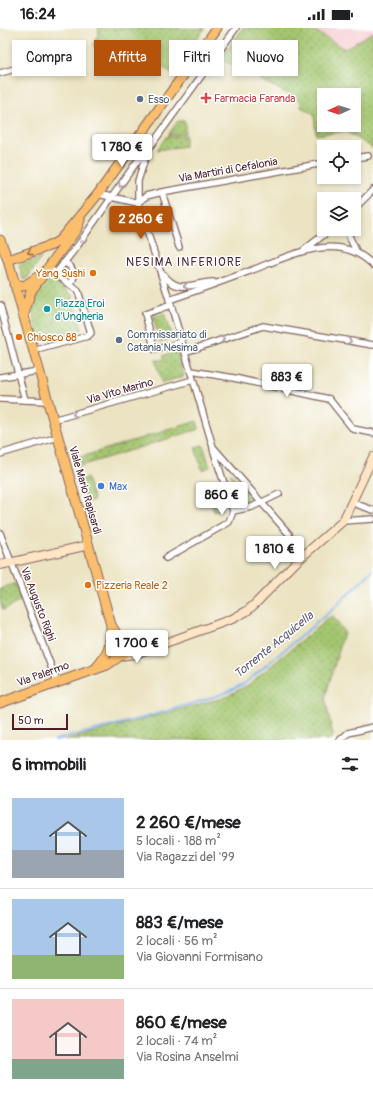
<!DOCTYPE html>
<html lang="it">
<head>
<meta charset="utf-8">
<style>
  body { margin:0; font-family:Pangolin,sans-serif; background:#f2f2f2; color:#202124; height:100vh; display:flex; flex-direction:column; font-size:15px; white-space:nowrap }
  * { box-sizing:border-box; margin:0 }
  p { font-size:13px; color:#757577 }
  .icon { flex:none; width:22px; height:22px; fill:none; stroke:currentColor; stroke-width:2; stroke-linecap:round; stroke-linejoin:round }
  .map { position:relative; height:712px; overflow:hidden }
  .drawer { display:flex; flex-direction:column; background:#fff; flex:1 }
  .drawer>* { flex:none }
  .guide { position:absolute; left:12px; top:12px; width:349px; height:36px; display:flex; gap:8px }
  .needle { width:26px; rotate:266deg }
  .fabs { position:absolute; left:317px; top:60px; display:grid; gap:8px }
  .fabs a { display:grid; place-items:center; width:44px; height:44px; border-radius:0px; background:#fff; box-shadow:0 2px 6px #0003; font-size:20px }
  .scale { position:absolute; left:12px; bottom:10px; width:56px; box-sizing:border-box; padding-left:4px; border:2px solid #4a1f2b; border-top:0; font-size:11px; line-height:14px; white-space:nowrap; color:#4a1f2b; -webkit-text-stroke:3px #fff; paint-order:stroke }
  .price { position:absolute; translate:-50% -34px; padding:0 9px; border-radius:4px; background:#fff; color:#222; font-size:13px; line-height:26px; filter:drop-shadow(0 1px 2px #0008) }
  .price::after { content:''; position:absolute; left:50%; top:24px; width:12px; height:9px; margin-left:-6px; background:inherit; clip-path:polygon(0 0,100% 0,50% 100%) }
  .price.active { background:#b45309; color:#fff }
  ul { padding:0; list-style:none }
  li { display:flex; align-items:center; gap:12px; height:100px; padding:0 12px }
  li+li { border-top:1px solid #e0e0e0 }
  li span { display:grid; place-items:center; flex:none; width:112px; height:80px; border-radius:0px; color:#555 }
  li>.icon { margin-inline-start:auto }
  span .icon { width:48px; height:48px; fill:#fffc; stroke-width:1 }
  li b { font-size:17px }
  h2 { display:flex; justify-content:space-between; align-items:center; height:48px; padding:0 12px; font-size:17px }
  .pill { padding:0 14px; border-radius:0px; background:#fff; box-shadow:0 2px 6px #0003; font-size:14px; line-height:36px }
  .pill.active { background:#b45309; color:#fff }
  .status { display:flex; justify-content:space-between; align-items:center; height:28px; padding:0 20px; background:#fff; direction:ltr }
  .status svg { height:11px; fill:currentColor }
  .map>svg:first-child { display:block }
  .built { fill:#f7cfd2 }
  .green { fill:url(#green-dots); stroke:#77724d; fill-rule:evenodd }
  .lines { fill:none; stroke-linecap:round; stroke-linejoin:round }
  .stream { stroke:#7eb2ec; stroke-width:2 }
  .minor-casing { stroke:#826460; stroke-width:8 }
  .secondary-casing { stroke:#826460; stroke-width:10 }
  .primary-casing { stroke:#826460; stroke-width:11 }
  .minor { stroke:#fff; stroke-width:5.5 }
  .secondary { stroke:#fde5c5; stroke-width:8 }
  .primary { stroke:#fabe6d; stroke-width:9 }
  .oneway { stroke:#ae9aa0 }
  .oneway2 { stroke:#996749 }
  .health-dot { fill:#e0444e; stroke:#fff; stroke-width:1.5 }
  .service-dot { fill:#5c6f8a; stroke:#fff; stroke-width:1.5 }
  .food-dot { fill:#e8710a; stroke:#fff; stroke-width:1.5 }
  .culture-dot { fill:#0f9aa8; stroke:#fff; stroke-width:1.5 }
  .shop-dot { fill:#3f7fe0; stroke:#fff; stroke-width:1.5 }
  .labels { text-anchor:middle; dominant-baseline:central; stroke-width:3; stroke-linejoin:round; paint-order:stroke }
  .health-label { font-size:11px; fill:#be3a42; stroke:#fff; text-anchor:start }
  .service-label { font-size:11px; fill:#4e5e75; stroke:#fff; text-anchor:start }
  .street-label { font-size:11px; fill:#4a1f2b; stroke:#fff }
  .food-label { font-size:11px; fill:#c56008; stroke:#fff; text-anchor:start }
  .culture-label { font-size:11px; fill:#0d838f; stroke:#fff; text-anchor:start }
  .shop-label { font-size:11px; fill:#366cbe; stroke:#fff; text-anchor:start }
  .neighbourhood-label { font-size:12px; letter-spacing:1px; fill:#4a1f2b; stroke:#fff }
  .water-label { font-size:12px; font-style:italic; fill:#5f5a78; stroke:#fff }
</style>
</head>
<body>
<div class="status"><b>16:24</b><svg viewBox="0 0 49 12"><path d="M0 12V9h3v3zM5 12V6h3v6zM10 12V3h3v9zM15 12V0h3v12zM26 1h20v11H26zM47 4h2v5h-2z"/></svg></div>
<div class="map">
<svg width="373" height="712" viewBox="0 0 373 712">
  <defs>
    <pattern id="green-dots" width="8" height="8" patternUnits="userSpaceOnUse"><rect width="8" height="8" fill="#a4c66f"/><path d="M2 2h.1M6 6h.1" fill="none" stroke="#88a05b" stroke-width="1.8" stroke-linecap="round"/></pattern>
  </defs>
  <rect width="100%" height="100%" fill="#fff"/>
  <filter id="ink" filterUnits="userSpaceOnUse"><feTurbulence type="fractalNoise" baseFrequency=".025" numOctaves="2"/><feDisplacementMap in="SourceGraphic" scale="8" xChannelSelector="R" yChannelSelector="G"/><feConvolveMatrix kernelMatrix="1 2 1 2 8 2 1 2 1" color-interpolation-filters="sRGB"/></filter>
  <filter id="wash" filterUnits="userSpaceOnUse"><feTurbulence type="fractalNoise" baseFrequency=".012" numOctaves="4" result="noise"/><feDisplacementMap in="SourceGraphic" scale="16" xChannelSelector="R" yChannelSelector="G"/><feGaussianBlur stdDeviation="0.9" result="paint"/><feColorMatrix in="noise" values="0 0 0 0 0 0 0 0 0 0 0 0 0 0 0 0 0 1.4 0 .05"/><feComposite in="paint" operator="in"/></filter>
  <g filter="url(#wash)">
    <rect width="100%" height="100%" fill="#ebe3c1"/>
    <path class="built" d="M310 0H373V4L345 21Z"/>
    <path class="green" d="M98 0H205L172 46 134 19 99 31 94 15 99 4Z
      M243 0H310L345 21 373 4V120L345 103 316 107 314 86 301 79V73L221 31ZM324 67H354V97H324Z
      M178 93H185V105L168 107Z
      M185 107V118L157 122 166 109Z
      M41 230 26 252 23 251 19 237Z
      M47 249H50L72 267 82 301 45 313 40 312C32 281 28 277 47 249Z
      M164 285 172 310 160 314 153 289Z
      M177 324 184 348 162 355 155 332H163L164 327Z
      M197 393 199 401 77 439 74 431Z
      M203 417 210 439 202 442 195 419Z
      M230 445 256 473 238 472Z
      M87 450 94 472 86 474 80 452Z
      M215 459 222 482 214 484 207 461Z
      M15 555 21 573 3 582 0 573V561Z
      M331 588 344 604 325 670 333 707 332 712H65L223 670 248 657Z"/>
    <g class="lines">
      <path class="stream" d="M55 712 139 691 204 672 225 665 245 655 333 581 373 542"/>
    </g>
  </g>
  <g filter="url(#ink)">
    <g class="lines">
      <defs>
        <path id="minor" d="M0 45 26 38
          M354 130 368 128
          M162 164 179 219
          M98 166 138 175 171 277 213 419 289 506
          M138 175 146 168 162 164 324 135
          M138 175V153L147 124
          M354 181 373 162
          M348 201 349 208 357 225
          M303 223 331 201
          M63 235C72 236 76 246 72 254L69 256
          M56 245 78 217 138 132 147 123 236 0
          M163 246C179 267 191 255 213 254
          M169 272C196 263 223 253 250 243 276 233 313 215 341 220 354 222 364 228 373 237
          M0 277 25 372
          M171 277 145 286 155 322 182 314
          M33 323 88 308 91 305 78 263 53 243
          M185 324 263 298 373 317
          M191 343 234 350 329 371 353 401 373 405
          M0 349 39 343
          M0 371 48 373
          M53 392 193 352
          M0 426 58 409
          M353 475 373 482
          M233 483 252 479 279 466
          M343 493 373 491
          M0 505 57 654
          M166 530 229 494 233 483 213 421
          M340 712 348 705 373 699"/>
        <path id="secondary" d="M0 537 89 517
          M124 616 144 621
          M120 628 135 626 232 591 247 583 256 575 296 534 343 493 373 429"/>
        <path id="primary" d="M0 212 8 232 111 597 125 620 123 626 107 637 0 675
          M8 232 52 217 60 212 98 166 217 0
          M14 256 24 258 39 248
          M24 286 31 263 76 202 80 192
          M96 640C109 626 111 616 111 597"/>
      </defs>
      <use href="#minor" class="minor-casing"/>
      <use href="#secondary" class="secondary-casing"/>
      <use href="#primary" class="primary-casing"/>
      <use href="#minor" class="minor"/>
      <use href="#secondary" class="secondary"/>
      <use href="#primary" class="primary"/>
    </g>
    <defs><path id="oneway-chevron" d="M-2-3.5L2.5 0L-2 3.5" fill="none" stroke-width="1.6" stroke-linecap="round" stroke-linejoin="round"/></defs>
    <g class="oneway">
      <use href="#oneway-chevron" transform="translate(121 157) rotate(124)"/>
      <use href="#oneway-chevron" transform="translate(82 212) rotate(126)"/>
      <use href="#oneway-chevron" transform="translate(186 258) rotate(176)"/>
      <use href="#oneway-chevron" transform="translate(222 311) rotate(-19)"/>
      <use href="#oneway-chevron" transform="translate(349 313) rotate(10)"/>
      <use href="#oneway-chevron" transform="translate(75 386) rotate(164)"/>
    </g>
    <use class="oneway2" href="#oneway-chevron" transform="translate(30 224) rotate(161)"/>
  </g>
  <path class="health-dot" d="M204 64h4v4h4v4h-4v4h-4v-4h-4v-4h4z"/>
  <g class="service-dot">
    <circle cx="140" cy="71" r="4"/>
    <circle cx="119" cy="312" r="4"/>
  </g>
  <g class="food-dot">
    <circle cx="93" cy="245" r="4"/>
    <circle cx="19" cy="309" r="4"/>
    <circle cx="88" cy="557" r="4"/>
  </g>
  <circle class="culture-dot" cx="47" cy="281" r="4"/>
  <circle class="shop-dot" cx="101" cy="458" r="4"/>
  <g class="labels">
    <g class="health-label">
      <text x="214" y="70">Farmacia Faranda</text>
    </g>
    <g class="service-label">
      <text x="148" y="71">Esso</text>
      <text x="127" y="306">Commissariato di<tspan x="127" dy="13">Catania Nesima</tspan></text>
    </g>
    <g class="street-label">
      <text transform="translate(228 142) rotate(-10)">Via Martiri di Cefalonia</text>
      <text transform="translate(120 363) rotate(-16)">Via Vito Marino</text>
      <text transform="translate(85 462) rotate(74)">Viale Mario Rapisardi</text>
      <text transform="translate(38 576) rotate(69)">Via Augusto Righi</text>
      <text transform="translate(43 646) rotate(-20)">Via Palermo</text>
    </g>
    <g class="food-label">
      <text x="85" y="245" text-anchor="end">Yang Sushi</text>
      <text x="27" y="309">Chiosco 88</text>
      <text x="96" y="557">Pizzeria Reale 2</text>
    </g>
    <g class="culture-label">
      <text x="55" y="275">Piazza Eroi<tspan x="55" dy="13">d'Ungheria</tspan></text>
    </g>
    <g class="shop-label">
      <text x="109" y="458">Max</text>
    </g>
    <g class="neighbourhood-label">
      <text x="184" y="234">NESIMA INFERIORE</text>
    </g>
    <g class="water-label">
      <text transform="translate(274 617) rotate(-39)">Torrente Acquicella</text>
    </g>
  </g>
</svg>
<div class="fabs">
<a><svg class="needle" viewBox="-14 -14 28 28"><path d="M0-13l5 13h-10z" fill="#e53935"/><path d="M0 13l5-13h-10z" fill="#757577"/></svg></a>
<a><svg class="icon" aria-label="locate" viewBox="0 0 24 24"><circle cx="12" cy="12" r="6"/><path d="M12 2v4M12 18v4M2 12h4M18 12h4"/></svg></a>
<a><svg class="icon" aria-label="layers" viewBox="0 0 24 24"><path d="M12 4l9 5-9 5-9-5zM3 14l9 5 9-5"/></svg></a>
</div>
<div class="scale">50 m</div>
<b class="price" style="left:122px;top:140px">1 780 €</b>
<b class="price active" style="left:141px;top:212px">2 260 €</b>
<b class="price" style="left:287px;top:370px">883 €</b>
<b class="price" style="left:222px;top:488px">860 €</b>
<b class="price" style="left:275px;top:542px">1 810 €</b>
<b class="price" style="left:137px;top:636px">1 700 €</b>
<div class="guide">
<a class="pill">Compra</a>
<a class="pill active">Affitta</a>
<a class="pill">Filtri</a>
<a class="pill">Nuovo</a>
</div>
</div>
<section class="drawer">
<h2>6 immobili<svg class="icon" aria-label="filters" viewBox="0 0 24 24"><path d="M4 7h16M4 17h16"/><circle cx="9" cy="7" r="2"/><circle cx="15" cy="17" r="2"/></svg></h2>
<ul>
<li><span style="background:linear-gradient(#a9c7e8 65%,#9aa5b1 0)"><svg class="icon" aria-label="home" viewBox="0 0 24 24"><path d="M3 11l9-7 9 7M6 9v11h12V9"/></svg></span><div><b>2 260 €/mese</b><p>5 locali · 188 m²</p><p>Via Ragazzi del '99</p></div></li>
<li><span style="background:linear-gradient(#a9c7e8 70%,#8fb573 0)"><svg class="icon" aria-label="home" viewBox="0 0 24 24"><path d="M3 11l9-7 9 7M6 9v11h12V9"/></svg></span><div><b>883 €/mese</b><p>2 locali · 56 m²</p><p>Via Giovanni Formisano</p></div></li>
<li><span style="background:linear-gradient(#f6c9c9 75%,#7fa58c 0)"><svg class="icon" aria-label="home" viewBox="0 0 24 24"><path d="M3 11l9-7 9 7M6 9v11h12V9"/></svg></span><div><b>860 €/mese</b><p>2 locali · 74 m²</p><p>Via Rosina Anselmi</p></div></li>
</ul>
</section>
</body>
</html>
